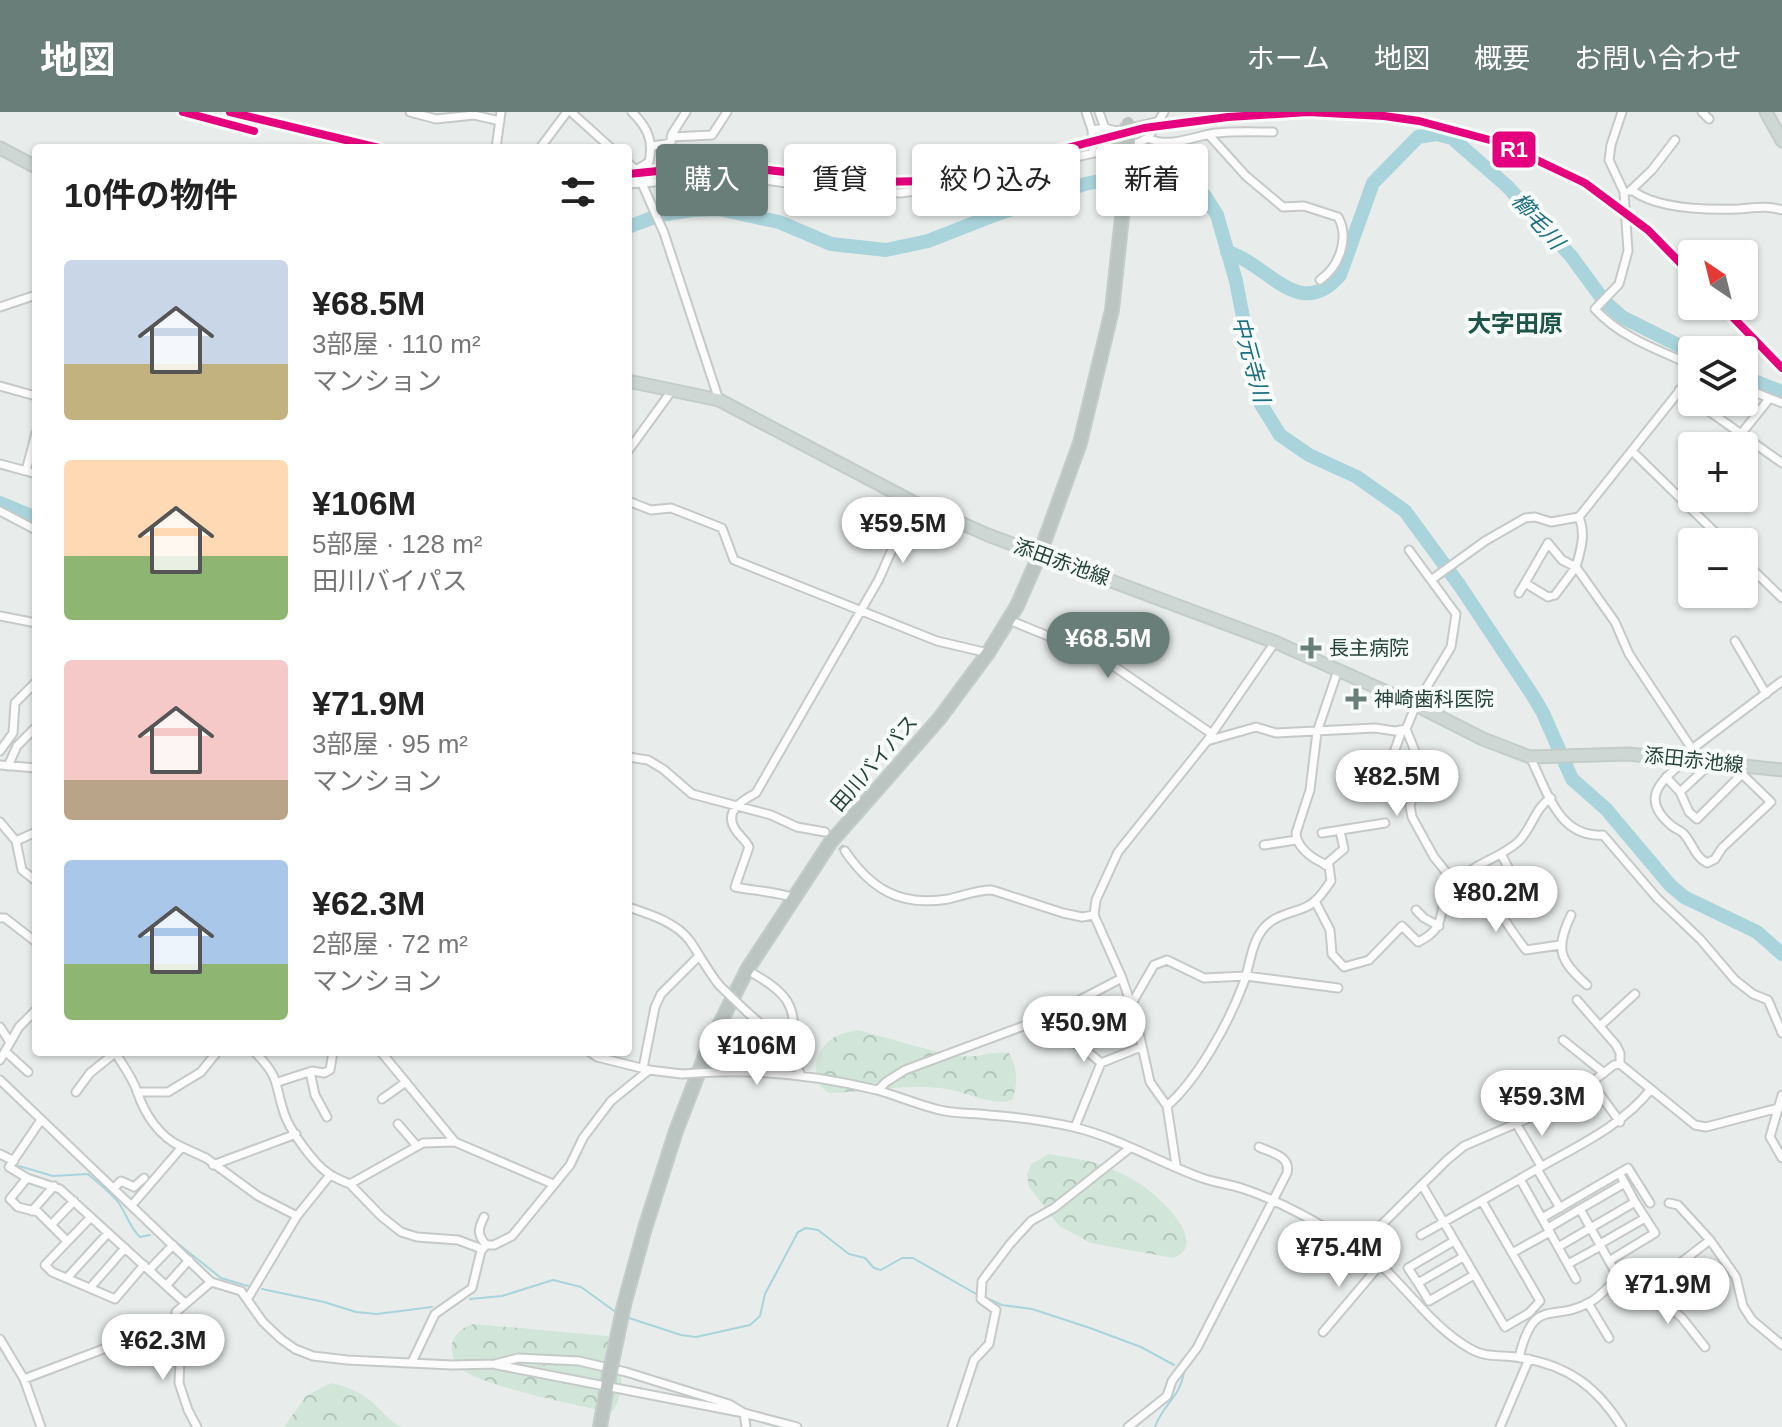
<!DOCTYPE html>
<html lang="ja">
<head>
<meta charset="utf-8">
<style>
  body { margin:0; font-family:Arial,"Noto Sans JP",sans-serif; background:#f6f6f6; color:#222; height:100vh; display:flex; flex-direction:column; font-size:30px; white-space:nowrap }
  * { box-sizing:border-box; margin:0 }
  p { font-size:26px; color:#767676 }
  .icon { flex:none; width:44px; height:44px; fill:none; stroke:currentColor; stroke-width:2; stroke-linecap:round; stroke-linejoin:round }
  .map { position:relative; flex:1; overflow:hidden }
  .side { position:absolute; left:32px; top:32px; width:600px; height:912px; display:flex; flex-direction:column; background:#fff; border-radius:8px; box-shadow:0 2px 6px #0004 }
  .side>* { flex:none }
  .banner { position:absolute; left:656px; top:32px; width:760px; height:72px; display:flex; gap:16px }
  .needle { width:52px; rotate:325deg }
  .tools { position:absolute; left:1678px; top:128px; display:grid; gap:16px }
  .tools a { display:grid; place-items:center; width:80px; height:80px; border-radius:8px; background:#fff; box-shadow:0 2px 6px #0004; font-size:40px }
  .price { position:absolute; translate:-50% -68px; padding:0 18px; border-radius:28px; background:#fff; color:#222; font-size:26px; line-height:52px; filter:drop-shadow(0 2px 4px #0008) }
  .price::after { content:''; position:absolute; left:50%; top:48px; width:24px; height:18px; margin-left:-12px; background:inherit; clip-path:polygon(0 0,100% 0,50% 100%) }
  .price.on { background:#697e78; color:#fff }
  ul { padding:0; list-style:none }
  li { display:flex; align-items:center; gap:24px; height:200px; padding:0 32px }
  li span { display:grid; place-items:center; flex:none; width:224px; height:160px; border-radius:8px; color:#555 }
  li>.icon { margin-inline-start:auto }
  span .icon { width:96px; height:96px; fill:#fffc; stroke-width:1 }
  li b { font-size:34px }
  h2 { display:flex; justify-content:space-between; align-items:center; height:96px; padding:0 32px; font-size:34px }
  .chip { padding:0 28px; border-radius:8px; background:#fff; box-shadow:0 2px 6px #0004; font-size:28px; line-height:72px }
  .chip.on { background:#697e78; color:#fff }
  header { display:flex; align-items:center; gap:48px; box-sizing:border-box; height:112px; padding:0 40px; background:#697e78; color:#fff }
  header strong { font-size:38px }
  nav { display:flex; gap:44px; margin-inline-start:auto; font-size:28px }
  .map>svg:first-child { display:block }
  .forest { fill:url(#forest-crowns) }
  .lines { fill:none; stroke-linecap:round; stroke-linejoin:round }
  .stream { stroke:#a9d4db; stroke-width:2 }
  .river { stroke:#a9d4db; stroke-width:14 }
  .street-tunnel { stroke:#c1cbc8; stroke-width:7; stroke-dasharray:7 3.5; stroke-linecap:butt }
  .street-casing { stroke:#c5cac8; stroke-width:11 }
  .primary-casing { stroke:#c3ccc9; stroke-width:15 }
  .highway-casing { stroke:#c3ccc9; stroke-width:16 }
  .street { stroke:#fcfcfc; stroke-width:7 }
  .primary { stroke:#cfd7d5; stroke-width:11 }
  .highway { stroke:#bcc4c2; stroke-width:12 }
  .street-bridge-casing { stroke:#c5cac8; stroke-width:11; stroke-linecap:butt }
  .highway-bridge-casing { stroke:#c3ccc9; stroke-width:16; stroke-linecap:butt }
  .street-bridge { stroke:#fcfcfc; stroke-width:7 }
  .highway-bridge { stroke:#bcc4c2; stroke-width:12 }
  .rail-1-casing { stroke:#f7fbf9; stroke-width:14 }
  .rail-1 { stroke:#e5007d; stroke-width:8 }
  .poi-dot { fill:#697e78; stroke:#f7fbf9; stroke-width:3 }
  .labels { text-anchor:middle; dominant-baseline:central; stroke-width:8; stroke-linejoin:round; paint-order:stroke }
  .street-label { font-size:20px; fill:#24423a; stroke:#f7fbf9 }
  .poi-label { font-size:20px; fill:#24423a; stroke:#f7fbf9; text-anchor:start }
  .water-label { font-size:22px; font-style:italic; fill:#1c6f80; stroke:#f7fbf9 }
  .quarter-label { font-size:24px; font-weight:bold; fill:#1f5548; stroke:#f7fbf9 }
  .line-badge { stroke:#f7fbf9; stroke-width:3 }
  .badge-label { font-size:22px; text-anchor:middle; font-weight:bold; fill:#fff }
</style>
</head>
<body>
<header>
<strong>地図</strong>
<nav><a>ホーム</a><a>地図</a><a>概要</a><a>お問い合わせ</a></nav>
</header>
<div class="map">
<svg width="1782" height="1315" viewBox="0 0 1782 1315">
  <defs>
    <pattern id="forest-crowns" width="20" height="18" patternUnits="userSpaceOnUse" patternTransform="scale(2)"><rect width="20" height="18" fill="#d1e6d8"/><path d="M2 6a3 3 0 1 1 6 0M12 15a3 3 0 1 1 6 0" fill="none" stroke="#b3c6ba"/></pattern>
  </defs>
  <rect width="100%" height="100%" fill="#e8edeb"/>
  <path class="forest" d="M858 918C892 927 925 938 959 944 977 947 992 938 1009 941 1018 955 1018 974 1012 988 995 995 966 980 947 977 909 971 867 980 829 981 808 970 814 938 833 926 840 921 850 920 858 918Z
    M1049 1042C1065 1045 1083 1047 1099 1052 1115 1058 1137 1068 1150 1079 1166 1092 1208 1133 1173 1146L1091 1131 1059 1114 1029 1075 1027 1063 1031 1052Z
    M473 1212 608 1224C622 1242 627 1281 612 1300H606C574 1292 479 1274 459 1255 453 1249 451 1240 452 1232 455 1220 463 1216 473 1212Z
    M331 1271C344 1274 356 1278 367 1286 379 1294 387 1308 401 1315H284L306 1284Z"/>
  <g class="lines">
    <path class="stream" d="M19 1054 53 1064 88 1062C98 1071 110 1080 118 1090 127 1102 129 1115 140 1125L150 1123
      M171 1126 221 1166 248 1174
      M262 1177 324 1190 356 1200 377 1202 432 1195
      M984 1185 1002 1193 1032 1197 1090 1216 1141 1235 1174 1253
      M470 1187 502 1184 553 1168 581 1175 617 1201
      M626 1205 681 1223 696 1225 750 1213 760 1204 765 1182 798 1120 806 1116 818 1118 849 1142 865 1146 874 1156 881 1158 902 1146H913L978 1183
      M1155 1315C1163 1292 1180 1286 1184 1260"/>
    <path class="river" d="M628 115 660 103 692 98 719 97 779 110 831 132 886 138 928 129 992 104 1085 72 1146 59 1171 60 1182 64 1205 84 1217 103 1236 169 1259 289 1280 323 1309 343 1357 365 1405 399 1460 474 1533 584 1543 601 1572 667 1606 697 1670 773 1684 785 1757 820 1782 842
      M1227 140C1268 151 1299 211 1340 163L1373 71 1418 25 1436 22 1452 26 1507 74 1571 144 1604 189 1622 205 1692 240
      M1744 265 1782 280
      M0 391 36 406"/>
    <path class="street-tunnel" d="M825 720 845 739"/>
    <defs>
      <path id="street" d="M410 0 436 7 474 3 500 9
        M571 0 611 36
        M632 0C647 15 654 28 649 50L636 58
        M1086 0 1092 18 1105 16
        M1099 0 1105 16 1116 19 1156 10
        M1622 0 1611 33 1609 48 1624 80 1628 139 1619 172 1595 197C1620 225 1658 238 1692 253
        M1702 0 1709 7
        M1092 18 1093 41
        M1209 23 1246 64 1283 95 1304 94 1338 105C1350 126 1339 155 1320 168
        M671 25 712 23 727 0
        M1148 26C1169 37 1194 24 1216 21 1235 19 1254 20 1273 20
        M653 34 671 31 672 22 686 0
        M496 36 501 0
        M540 36 567 0
        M628 51 636 58 664 121 719 288
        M628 72 735 64 831 77 900 81 939 76 1138 31 1148 26 1164 0
        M1630 79 1652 58 1675 28
        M1633 79C1658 97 1708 98 1738 97 1753 96 1768 93 1782 98
        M0 195 36 183
        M0 274 36 284
        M1744 276 1782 291
        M1679 278 1692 287
        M1696 290 1782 351
        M36 321 26 359 36 362
        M1741 322 1769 287
        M628 339 673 277
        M1632 339 1725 430
        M0 352 26 359
        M628 389 651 398 671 396 722 416 734 448 937 529 988 541
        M0 399 36 418
        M1579 405C1586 422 1581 437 1576 455L1615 510 1629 542 1692 637V646
        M1744 449 1782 486
        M1431 468 1485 429 1525 406 1535 405 1551 410 1579 405 1692 263
        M1519 481 1525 471 1548 485 1555 483 1576 455 1562 448 1548 431 1525 471
        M0 504 36 511
        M1009 508 1102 546 1212 622
        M1735 529 1766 582
        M1406 617 1421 654 1410 694 1412 705 1434 745 1455 771
        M1207 629 1256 615 1276 621 1375 616 1395 619 1406 617 1416 593 1451 535 1456 502 1409 438
        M1692 637 1782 569
        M0 639 13 621 15 591 36 570
        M1393 643 1402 618
        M628 645 648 648 663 657 692 682 771 703 797 715 825 720
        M1530 645C1547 678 1558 726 1603 723L1657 786 1700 827 1735 868 1753 882 1768 888 1782 921
        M1685 648C1662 669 1638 686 1672 714 1673 715 1681 719 1683 721 1692 730 1694 744 1707 751L1715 747 1722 736 1771 690 1742 662 1743 653
        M0 653 36 656
        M8 654 17 634 36 615
        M1666 665 1680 680 1710 652
        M1680 680 1689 700 1697 707 1742 662
        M0 710 16 729 22 758 36 769
        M1322 721 1385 711
        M16 729 36 720
        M1264 733 1296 728
        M845 739C871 777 900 795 948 787 963 784 976 778 992 778L1063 801 1082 805 1094 803
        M1501 742 1508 755C1505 760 1498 767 1496 772 1490 793 1514 822 1526 838L1560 833
        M1325 753 1344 737 1340 719
        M793 786C785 781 749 778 735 775L749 735C746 729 741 725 737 720 722 700 741 689 756 681L879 467 913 390
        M1315 789 1330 818 1332 842 1344 855 1369 848 1402 814 1418 830C1453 813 1433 794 1455 770 1472 753 1500 746 1518 730 1532 717 1535 695 1551 686
        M628 795C649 802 676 810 690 829 700 844 708 859 719 873
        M1416 798 1424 806 1439 814
        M1571 803C1555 837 1559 848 1587 873
        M0 806H5L36 830
        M747 858C784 879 801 892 791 938
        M1577 888 1616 933 1620 941V952
        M1131 893 1154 853 1167 848 1204 866 1246 864 1338 876
        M747 900 791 938 801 964
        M1037 909C1060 926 1079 930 1101 951
        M1600 914 1635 882
        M0 915 10 930
        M1563 928 1604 961
        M6 940 28 960
        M115 940C122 952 132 965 137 979 144 1001 159 1025 182 1035
        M255 940C281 968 273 967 284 1001 289 1017 313 1051 328 1061 334 1066 343 1069 350 1072L423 1031 455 1030 553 1072
        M381 940 455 1030
        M590 940 597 945 649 958 682 962
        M0 948 19 915 36 898
        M643 956 655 895 661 882 698 845
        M310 960 315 983 327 1005
        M715 960C769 958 824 965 877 978 898 984 918 993 940 998 956 1002 972 1001 989 1003 1016 1005 1046 1009 1073 1015 1117 1025 1160 1051 1202 1066 1216 1071 1230 1072 1244 1077 1283 1090 1322 1113 1357 1135 1399 1161 1424 1210 1469 1236 1486 1247 1502 1242 1521 1246 1568 1253 1597 1275 1622 1315
        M0 968 211 1170 241 1179 263 1210 281 1227 295 1237 313 1244 347 1248 452 1253 495 1252 518 1246 579 1249 626 1260 729 1292 744 1301 746 1315
        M278 970 312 959 324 961 330 958 333 940
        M1591 970 1620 1010
        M878 978 886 970 905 958 1045 906 1122 866
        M76 980 90 961 115 941
        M137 980H168L201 960 217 940
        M1782 983 1770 1025 1782 1046
        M382 987 406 970
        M1167 994C1197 968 1228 912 1242 875 1250 857 1250 833 1263 817 1274 803 1290 802 1306 795 1317 790 1324 779 1331 769L1329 754C1315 748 1297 738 1296 721L1310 678 1317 620 1338 558
        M41 1008 9 1055 27 1066 60 1077 185 1191
        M398 1012 417 1034
        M1517 1013 1541 1054
        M1075 1015 1101 951 1141 935
        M0 1042 14 1049
        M213 1053 296 1022
        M1176 1053 1167 994 1150 970 1136 907 1122 866 1094 803 1096 788 1118 740 1207 629 1275 530
        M1537 1057 1560 1096
        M27 1066 10 1087 18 1095 38 1100 67 1129
        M1520 1067C1565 1039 1618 1019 1651 977
        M350 1072 381 1104 401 1120 417 1125 458 1128 482 1137
        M1422 1073 1505 1215 1529 1201 1540 1189 1482 1089
        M114 1076 121 1069 134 1075 144 1066
        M1669 1091 1678 1093 1710 1128
        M132 1093 182 1035 206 1046 258 1084 297 1104
        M1580 1097 1625 1071
        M32 1099 54 1074
        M91 1105 45 1153 52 1160 115 1187 144 1153
        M484 1105C478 1117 477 1122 486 1133
        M1542 1106 1628 1056 1650 1091
        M51 1113 74 1089
        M1548 1116 1580 1097 1618 1165
        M1421 1123 1520 1067 1576 1167
        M1454 1129 1408 1156 1418 1171 1463 1145
        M1600 1132 1645 1106
        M1359 1135 1447 1048 1464 1034 1566 990 1614 953 1620 952 1695 1013 1706 1015 1782 995
        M1558 1135 1635 1090 1622 1066
        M1512 1141 1550 1120
        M1609 1149 1655 1121 1635 1090
        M1568 1152 1601 1134
        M149 1158 173 1133
        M67 1166 108 1121
        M1418 1171 1429 1189 1474 1163
        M166 1174 189 1148
        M90 1176 125 1136
        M1648 1176 1682 1206 1705 1235
        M248 1186 297 1104 330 1063
        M1588 1191 1609 1226
        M1323 1220 1379 1154
        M0 1227 24 1267 41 1315
        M1519 1245C1535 1181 1552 1213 1592 1189 1605 1181 1612 1167 1628 1164L1648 1176 1710 1128 1736 1165 1743 1194 1752 1208 1782 1233
        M412 1250 435 1202 472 1176 481 1139 486 1133H494L512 1124 570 1053 583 1026 611 989 649 958
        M497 1253 744 1301 797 1315
        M24 1267 175 1210
        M197 1315 188 1298 179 1271 181 1227 175 1210 176 1200 211 1170
        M952 1315 974 1248 989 1232 996 1198 981 1187 982 1169 1010 1132 1031 1109 1054 1096 1130 1036
        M1128 1315 1167 1284 1172 1269 1197 1236 1287 1061C1291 1044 1272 1041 1259 1035
        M1500 1315 1529 1247"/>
      <path id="primary" d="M1766 0 1782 29
        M0 36 36 55
        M628 269 719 288 913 390 988 423 1275 530 1416 593 1483 627 1530 645 1628 642 1782 658"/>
      <path id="highway" d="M624 1193 645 1116 676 1019 710 931 747 858 830 731 939 607 988 541 1017 494 1039 444 1080 331 1112 198 1124 86
        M600 1315 609 1264"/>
    </defs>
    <use href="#street" class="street-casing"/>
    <use href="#primary" class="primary-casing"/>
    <use href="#highway" class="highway-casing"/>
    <use href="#street" class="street"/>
    <use href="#primary" class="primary"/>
    <use href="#highway" class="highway"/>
    <defs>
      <path id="street-bridge" d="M719 873 747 900
        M682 962 715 960"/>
      <path id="highway-bridge" d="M1124 86 1128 11
        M609 1264 624 1193"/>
    </defs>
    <use href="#street-bridge" class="street-bridge-casing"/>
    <use href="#highway-bridge" class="highway-bridge-casing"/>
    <use href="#street-bridge" class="street-bridge"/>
    <use href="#highway-bridge" class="highway-bridge"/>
    <defs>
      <path id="rail-1" d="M183 0 254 19
        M230 0 379 36
        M628 62 698 55H741L875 70 928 69 979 59 1144 16 1228 5 1308 0 1384 4 1419 9 1501 31 1585 71 1648 118 1692 163
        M1722 194 1782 256"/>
    </defs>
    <use href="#rail-1" class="rail-1-casing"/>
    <use href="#rail-1" class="rail-1"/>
  </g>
  <g class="poi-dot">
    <path d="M1307 524h8v8h8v8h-8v8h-8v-8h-8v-8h8z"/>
    <path d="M1352 575h8v8h8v8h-8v8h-8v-8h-8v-8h8z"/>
  </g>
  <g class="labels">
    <g class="street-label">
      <text transform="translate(1062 450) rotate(20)">添田赤池線</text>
      <text transform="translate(1694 648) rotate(6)">添田赤池線</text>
      <text transform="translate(874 651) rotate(-49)">田川バイパス</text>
    </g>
    <g class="poi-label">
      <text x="1329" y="536">長主病院</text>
      <text x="1374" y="587">神崎歯科医院</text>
    </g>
    <g class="water-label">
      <text transform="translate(1538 109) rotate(49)">櫛毛川</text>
      <text transform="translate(1251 247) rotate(75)">中元寺川</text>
    </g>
    <g class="quarter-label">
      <text x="1515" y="211">大字田原</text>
    </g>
  </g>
  <rect class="line-badge" x="1491" y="18" width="46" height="39" rx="8" fill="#e5007d"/>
  <g class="badge-label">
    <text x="1514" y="45">R1</text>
  </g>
</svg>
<div class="tools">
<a><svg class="needle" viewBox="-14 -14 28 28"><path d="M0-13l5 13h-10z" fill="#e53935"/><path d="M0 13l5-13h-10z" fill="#767676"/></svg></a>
<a><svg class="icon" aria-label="layers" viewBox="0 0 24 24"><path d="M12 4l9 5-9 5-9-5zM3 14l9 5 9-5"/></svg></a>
<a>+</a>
<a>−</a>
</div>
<b class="price" style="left:903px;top:453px">¥59.5M</b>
<b class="price on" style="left:1108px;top:568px">¥68.5M</b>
<b class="price" style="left:1397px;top:706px">¥82.5M</b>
<b class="price" style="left:1496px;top:822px">¥80.2M</b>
<b class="price" style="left:1084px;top:952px">¥50.9M</b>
<b class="price" style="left:757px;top:975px">¥106M</b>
<b class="price" style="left:1542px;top:1026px">¥59.3M</b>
<b class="price" style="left:1339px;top:1177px">¥75.4M</b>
<b class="price" style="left:1668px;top:1214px">¥71.9M</b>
<b class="price" style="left:163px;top:1270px">¥62.3M</b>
<div class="banner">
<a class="chip on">購入</a>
<a class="chip">賃貸</a>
<a class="chip">絞り込み</a>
<a class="chip">新着</a>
</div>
<section class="side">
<h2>10件の物件<svg class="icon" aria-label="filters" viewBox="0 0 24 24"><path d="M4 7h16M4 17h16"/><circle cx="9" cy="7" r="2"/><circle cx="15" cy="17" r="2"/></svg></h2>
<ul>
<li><span style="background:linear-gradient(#c9d6e8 65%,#c2b280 0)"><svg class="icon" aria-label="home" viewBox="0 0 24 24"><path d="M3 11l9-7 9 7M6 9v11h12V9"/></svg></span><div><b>¥68.5M</b><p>3部屋 · 110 m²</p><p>マンション</p></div></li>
<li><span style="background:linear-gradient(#ffd9b3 60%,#8fb573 0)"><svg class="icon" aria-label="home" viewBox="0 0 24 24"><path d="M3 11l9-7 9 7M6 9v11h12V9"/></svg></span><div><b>¥106M</b><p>5部屋 · 128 m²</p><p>田川バイパス</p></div></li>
<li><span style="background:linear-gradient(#f6c9c9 75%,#b9a48a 0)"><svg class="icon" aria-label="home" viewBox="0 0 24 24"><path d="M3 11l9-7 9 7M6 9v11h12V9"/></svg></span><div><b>¥71.9M</b><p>3部屋 · 95 m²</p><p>マンション</p></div></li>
<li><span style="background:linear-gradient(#a9c7e8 65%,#8fb573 0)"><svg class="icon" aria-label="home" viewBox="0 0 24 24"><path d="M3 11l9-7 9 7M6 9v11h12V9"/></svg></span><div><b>¥62.3M</b><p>2部屋 · 72 m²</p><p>マンション</p></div></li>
</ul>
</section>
</div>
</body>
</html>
